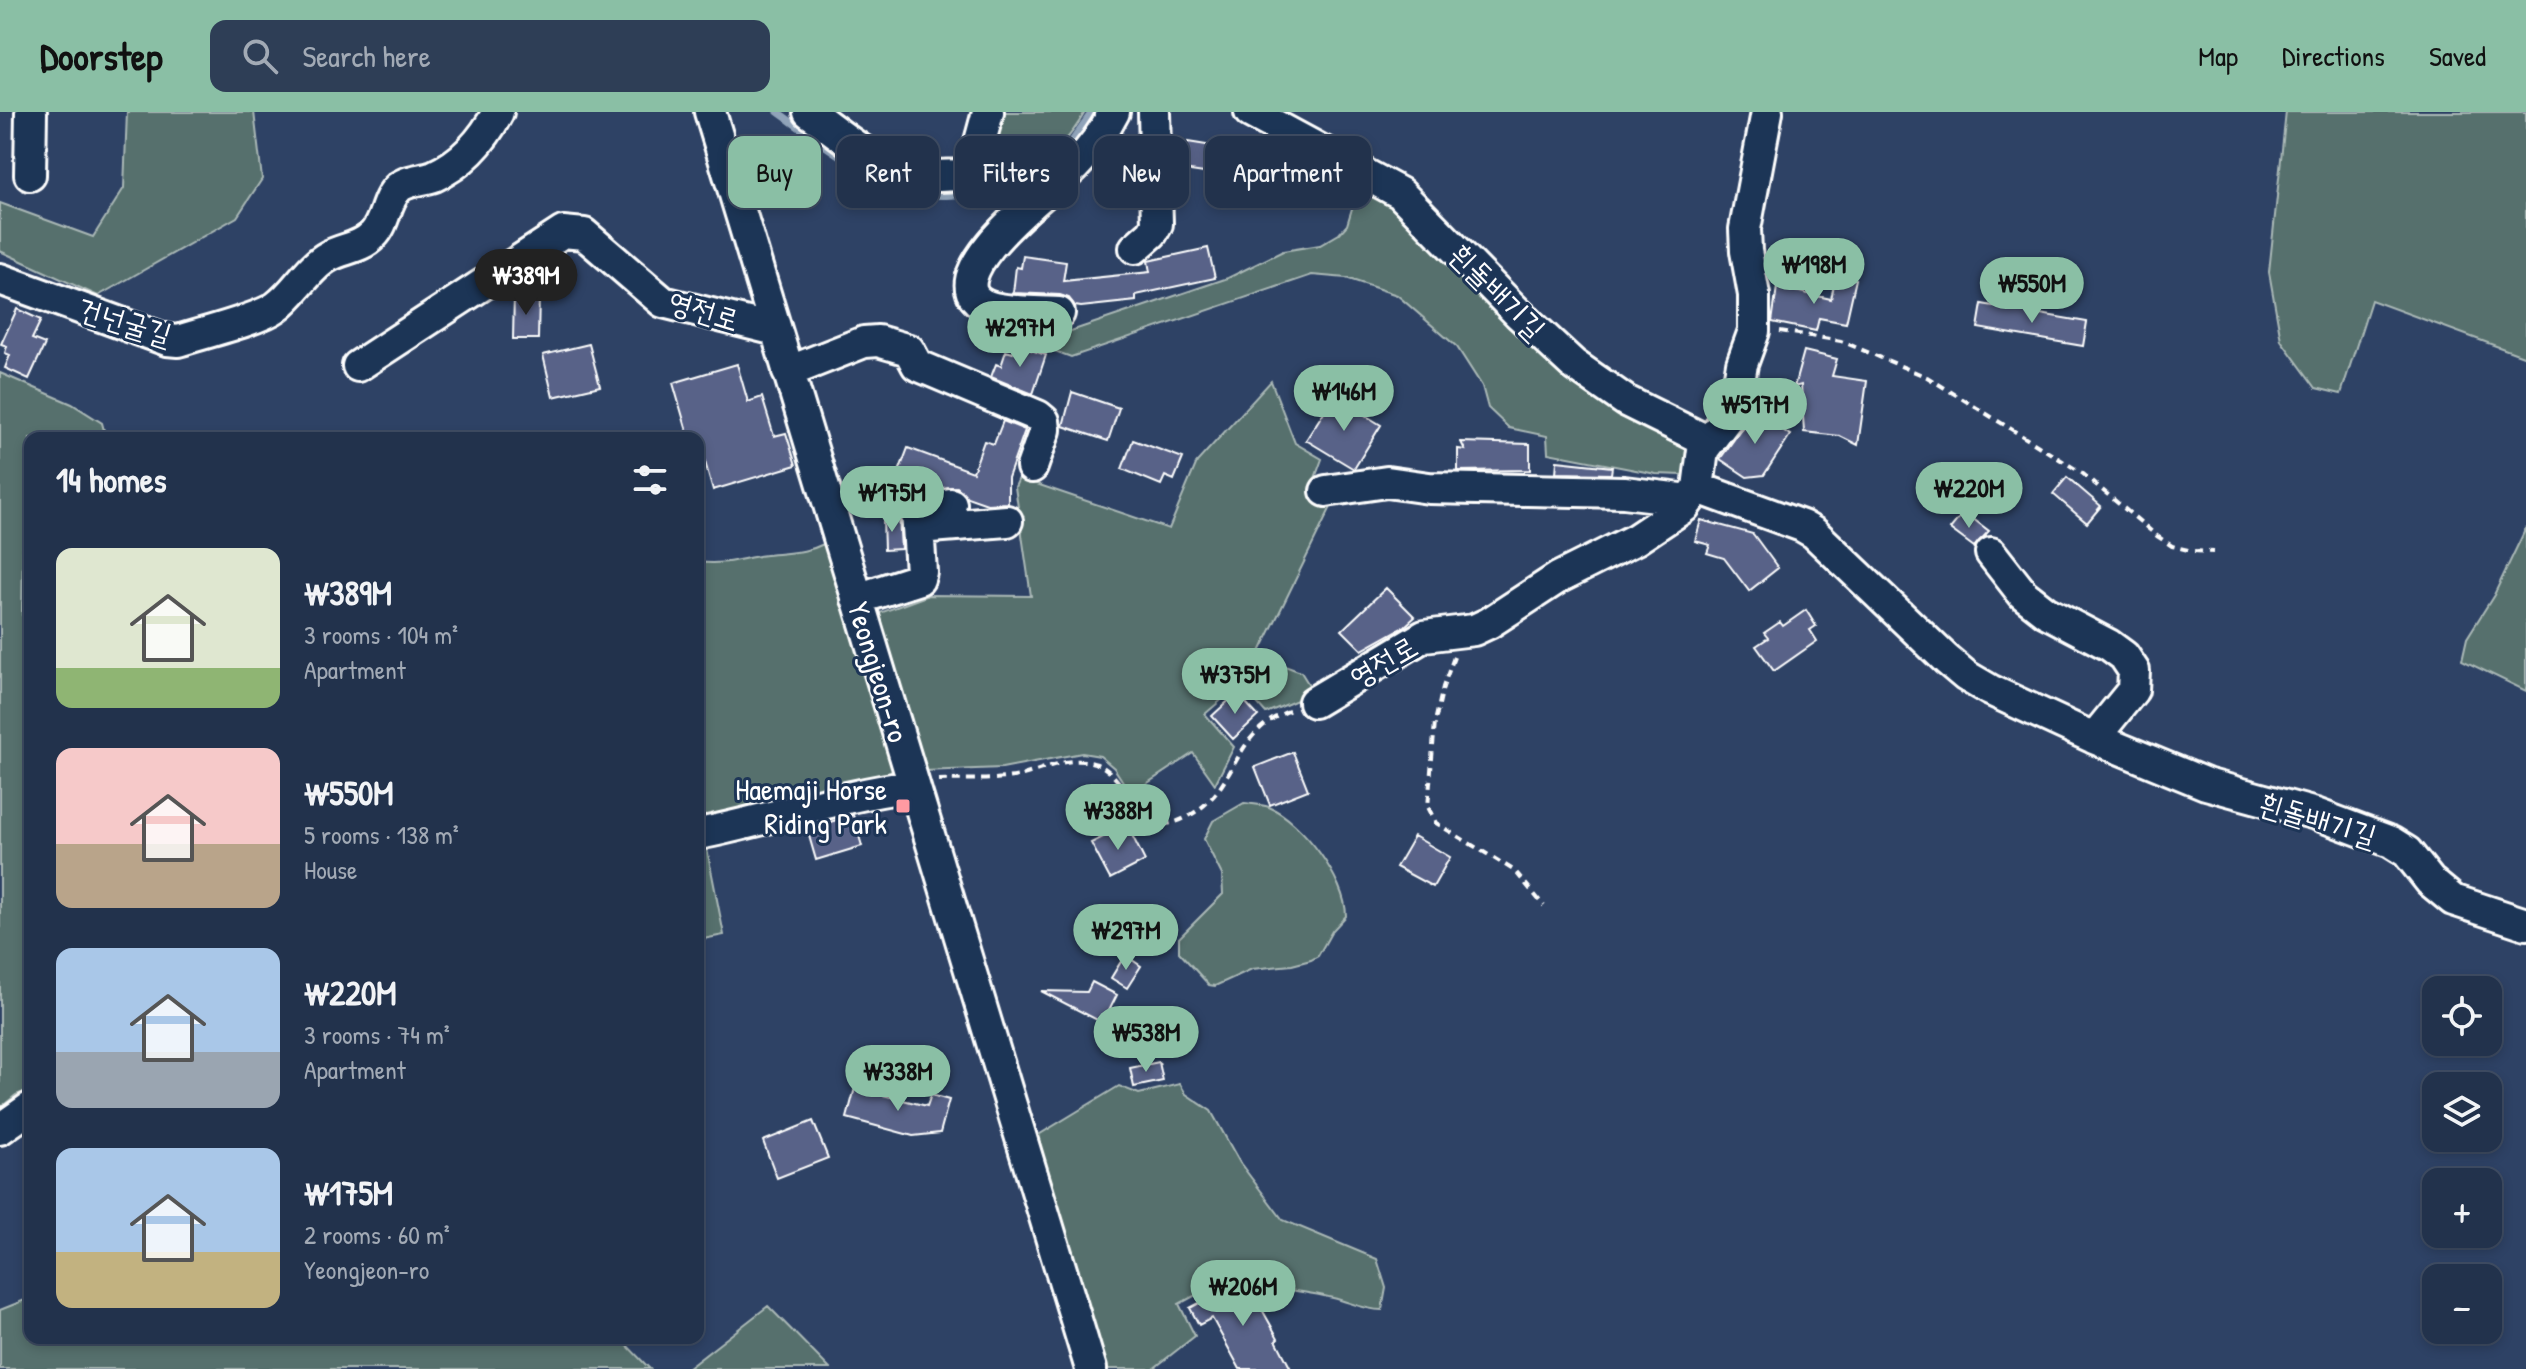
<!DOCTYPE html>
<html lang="en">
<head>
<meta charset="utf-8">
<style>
  body { margin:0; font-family:"Patrick Hand","Poor Story",sans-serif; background:#2e3e56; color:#f1f3f6; height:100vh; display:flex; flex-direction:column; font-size:30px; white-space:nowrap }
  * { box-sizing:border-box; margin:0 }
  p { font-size:26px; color:#a2aab5 }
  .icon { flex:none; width:44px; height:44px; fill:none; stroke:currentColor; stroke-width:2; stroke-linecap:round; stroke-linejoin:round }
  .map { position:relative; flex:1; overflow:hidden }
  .panel { position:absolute; left:24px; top:320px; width:680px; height:912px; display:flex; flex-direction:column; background:#22324c; border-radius:16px; box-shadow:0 4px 12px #0003,0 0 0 2px #3f4d64 }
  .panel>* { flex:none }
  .top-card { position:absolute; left:728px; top:24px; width:760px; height:72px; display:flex; gap:16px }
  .controls { position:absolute; left:2422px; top:864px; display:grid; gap:16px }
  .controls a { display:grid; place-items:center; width:80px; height:80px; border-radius:16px; background:#22324c; box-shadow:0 4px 12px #0003,0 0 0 2px #3f4d64; font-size:40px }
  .price { position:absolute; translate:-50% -68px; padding:0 18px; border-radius:28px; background:#8abfa5; color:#111; font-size:26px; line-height:52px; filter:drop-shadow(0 2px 4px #0008) }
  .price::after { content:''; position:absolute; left:50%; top:48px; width:24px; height:18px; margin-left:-12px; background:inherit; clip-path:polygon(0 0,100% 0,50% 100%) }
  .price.active { background:#222; color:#fff }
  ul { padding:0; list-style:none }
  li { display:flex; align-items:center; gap:24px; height:200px; padding:0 32px }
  li span { display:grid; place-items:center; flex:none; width:224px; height:160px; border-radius:16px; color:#555 }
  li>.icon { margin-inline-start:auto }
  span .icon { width:96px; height:96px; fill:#fffc; stroke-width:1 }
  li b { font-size:34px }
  h2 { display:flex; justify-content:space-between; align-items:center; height:96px; padding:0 32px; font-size:34px }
  .tag { padding:0 28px; border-radius:16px; background:#22324c; box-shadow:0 4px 12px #0003,0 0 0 2px #3f4d64; font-size:28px; line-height:72px }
  .tag.active { background:#8abfa5; color:#111 }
  header { display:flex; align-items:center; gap:48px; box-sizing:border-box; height:112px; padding:0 40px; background:#8abfa5; color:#111 }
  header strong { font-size:38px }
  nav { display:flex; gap:44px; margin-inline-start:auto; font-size:28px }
  .search { width:560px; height:72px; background:#2e3e56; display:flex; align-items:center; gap:20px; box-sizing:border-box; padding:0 28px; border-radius:16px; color:#a2aab5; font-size:30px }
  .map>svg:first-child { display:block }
  .green { fill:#56706d; stroke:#aab8b6; stroke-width:2 }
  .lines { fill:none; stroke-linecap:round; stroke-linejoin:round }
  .stream { stroke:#90a3b9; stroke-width:7 }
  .building { fill:#596288; stroke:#fff; stroke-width:2 }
  .minor-casing { stroke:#fff; stroke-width:36 }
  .path { stroke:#fff; stroke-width:4; stroke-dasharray:8 6; stroke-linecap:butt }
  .minor { stroke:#1d3557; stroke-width:30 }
  .poi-dot { fill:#ff9aa2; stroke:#1d3557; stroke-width:3 }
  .labels { text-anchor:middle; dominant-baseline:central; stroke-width:6; stroke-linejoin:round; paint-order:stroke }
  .street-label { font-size:30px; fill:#fff; stroke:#1d3557 }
  .poi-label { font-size:30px; fill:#fff; stroke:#1d3557; text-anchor:end }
</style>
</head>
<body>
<header>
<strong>Doorstep</strong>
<div class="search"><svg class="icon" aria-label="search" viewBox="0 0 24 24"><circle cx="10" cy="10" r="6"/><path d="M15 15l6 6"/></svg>Search here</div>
<nav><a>Map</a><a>Directions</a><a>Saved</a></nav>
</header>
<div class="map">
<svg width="2526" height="1257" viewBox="0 0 2526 1257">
  <rect width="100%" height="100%" fill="#2e4265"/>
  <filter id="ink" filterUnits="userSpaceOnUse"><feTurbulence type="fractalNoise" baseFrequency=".0125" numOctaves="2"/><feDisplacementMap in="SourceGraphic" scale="16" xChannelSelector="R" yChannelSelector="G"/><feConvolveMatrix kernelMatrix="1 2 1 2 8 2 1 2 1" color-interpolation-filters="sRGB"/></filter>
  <g filter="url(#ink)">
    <path class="green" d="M127 0H254L262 67 237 105 98 184 0 139V91L93 125 124 76Z
      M996 0H1085C1070 27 1052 45 1027 62L982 57Z
      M2286 0H2526V245L2371 188 2341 282 2316 276 2281 228 2269 160Z
      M1362 71H1371L1690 337V350L1683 363 1656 362 1548 341 1547 324 1509 316 1488 296 1482 274 1457 235 1397 183 1346 166 1312 163 1071 245 1006 221 1015 213 1065 221 1228 166 1283 139 1320 133 1339 122 1347 113 1357 80Z
      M0 261 72 292 102 311 106 326H30V428L23 431 22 503 30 505V978L16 983 0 996Z
      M1271 269 1295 331 1322 347 1310 380 1332 393 1258 544 1301 560 1314 581 1266 601 1240 572 1205 602 1234 635 1215 672 1193 641 1131 682 1114 656 1100 644 1082 641 1002 656 923 659 877 502 929 483 1031 484 1015 375 1019 366 1169 417 1197 350Z
      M2526 416V579L2462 548 2467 526 2494 483Z
      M826 431 895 652 889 664 698 716V450C724 454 741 446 766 443 790 440 804 442 826 431Z
      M1244 691C1251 692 1261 692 1269 695 1302 709 1346 768 1346 804L1332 819 1318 844 1311 848 1292 853 1252 857 1215 874 1209 873 1179 840V826L1223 782 1222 763 1204 727 1213 709Z
      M705 727 724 823 698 828V728Z
      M1180 972 1186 982 1211 999 1240 1051 1283 1108 1377 1147 1386 1176 1382 1198C1364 1198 1350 1190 1333 1186 1298 1177 1262 1176 1226 1167L1179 1192 1195 1224 1153 1257H1104L1032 1027 1119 974 1139 982Z
      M30 1186V1226H620L650 1257H0V1198Z
      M768 1194 830 1257H687Z"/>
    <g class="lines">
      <path class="stream" d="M778 0C817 28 876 75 924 82 946 86 971 81 993 79
        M1039 61 1064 41 1092 0"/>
    </g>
    <path class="building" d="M1188 30 1237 38 1232 65 1183 58Z
      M1208 136 1215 166 1136 183V189L1081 195 1075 194 1069 186 1060 183 1013 181 1016 155 1021 156 1023 144 1066 150 1063 169 1150 160 1148 149Z
      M1836 163 1856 167 1846 211 1819 206 1816 219 1772 210 1777 175 1831 187Z
      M514 182 539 183 538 227H513Z
      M1982 192 2087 210 2083 234 1978 216Z
      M17 197 41 208 32 227 45 232 29 267 5 256 10 243 5 241 7 234 1 232Z
      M589 232 600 274 553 285 543 243Z
      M1016 233 1046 243 1033 282 991 265 996 252 1001 254 1006 239 1013 241Z
      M1804 239 1837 247 1832 264 1867 269 1858 333 1840 324 1804 320 1801 273 1794 275Z
      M737 252 748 290 762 285 774 324 786 321 796 353 713 378 703 343 698 344V326H689L673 271Z
      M1072 280 1119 296 1108 329 1063 314Z
      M1334 284 1381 313 1354 357 1306 328Z
      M1752 297 1790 323 1764 363 1747 365 1720 347 1745 312Z
      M1003 309 1025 318 1008 366V391L987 392 967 385 957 375 942 376 899 360 908 336 973 360 984 329 994 332Z
      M1133 328 1183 346 1174 368 1165 364 1161 373 1122 357Z
      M1461 330 1530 332V358L1458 359V337L1465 338Z
      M1557 349 1612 355 1611 362 1556 361Z
      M2067 365 2101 394 2087 411 2053 382Z
      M1964 400 1989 419 1974 435 1950 417Z
      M899 405 901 437 884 438 883 406Z
      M1701 408 1753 422 1778 456 1749 479 1724 446 1707 441 1710 433 1695 429Z
      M1386 476 1415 505 1405 514 1362 538 1342 518Z
      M1806 498 1816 514 1810 518 1817 529 1774 559 1756 534 1768 526 1764 521 1780 510 1783 514Z
      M1237 581 1258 604 1233 627 1212 604Z
      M1293 640 1308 678 1270 693 1255 655Z
      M853 703 862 734 816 748 807 717Z
      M1127 713 1145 749 1110 767 1091 731Z
      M1414 724 1450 745 1433 775 1396 755Z
      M1125 843 1141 854 1127 876 1111 866Z
      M1092 870 1117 883 1103 911 1041 879 1087 880Z
      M1159 950 1163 969 1134 975 1130 956Z
      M855 976 927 994 931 983 949 988 940 1021 913 1024 847 1006Z
      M813 1009 828 1046 777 1066 763 1029Z
      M1231 1174 1250 1176 1278 1226 1276 1228 1291 1257H1240L1212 1206 1199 1213 1190 1196Z"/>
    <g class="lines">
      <defs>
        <path id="minor" d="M710 0 1091 1257
          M809 0C840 22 872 51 909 61 929 67 950 62 970 63 997 64 1024 70 1049 78
          M1250 0 1400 81 1518 201 1573 252 1626 289 1697 324 1705 333
          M30 63 31 0
          M971 63 988 0
          M1135 136 1152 121 1157 112 1154 0
          M0 167 167 228 178 229C202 221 258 208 276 195 296 181 308 155 329 144 344 136 361 136 373 123 386 110 385 87 399 75 408 68 423 68 434 64 463 51 484 27 498 0
          M1059 201C1040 200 996 201 981 191 935 161 1055 74 1075 54 1091 38 1104 20 1114 0
          M358 254 563 120 584 122 663 190 776 218
          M788 260 864 230 878 229 909 238 917 253 1038 304 1044 309 1045 318 1032 355
          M1698 376 1802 414 1814 421 1947 548 1966 564 1990 578 2094 626 2206 672 2316 702 2391 730 2407 740 2430 769 2453 788 2526 812
          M1326 379 1387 370 1429 376 1624 380 1689 388
          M918 416 1007 409
          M1991 441 2023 482 2046 500 2109 533 2124 544 2134 559 2133 578 2094 626
          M857 487 919 467 921 460 917 399 951 392
          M1314 590 1424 524 1474 518 1489 511 1558 466 1636 427 1684 395 1698 376 1703 338 1730 302 1736 288 1742 252 1754 219V183L1746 139 1745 117 1767 0
          M698 722C770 708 840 683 913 674
          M0 1017 30 996"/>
      </defs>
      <use href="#minor" class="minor-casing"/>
      <path class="path" d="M1780 219 1841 229 1927 265 2082 361 2157 424 2172 434 2192 439 2214 440
        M1454 545 1443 575 1435 610 1428 695 1436 711 1515 759 1544 794
        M939 668C965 667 993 669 1019 664 1044 658 1070 642 1097 652 1132 666 1135 733 1187 705 1241 676 1228 622 1291 598"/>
      <use href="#minor" class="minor"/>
    </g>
  </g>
  <rect class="poi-dot" x="895" y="686" width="16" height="16" rx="4"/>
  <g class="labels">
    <g class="street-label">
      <text transform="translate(1498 179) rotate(45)">흰돌배기길</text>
      <text transform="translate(704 198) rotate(17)">영전로</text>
      <text transform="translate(125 209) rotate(17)">건넌굴길</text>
      <text transform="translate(1383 549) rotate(-30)">영전로</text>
      <text transform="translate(879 560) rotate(73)">Yeongjeon-ro</text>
      <text transform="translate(2318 707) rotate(17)">흰돌배기길</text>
    </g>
    <g class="poi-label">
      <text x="887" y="677">Haemaji Horse<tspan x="887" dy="34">Riding Park</tspan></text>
    </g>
  </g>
</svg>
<div class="controls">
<a><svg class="icon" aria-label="locate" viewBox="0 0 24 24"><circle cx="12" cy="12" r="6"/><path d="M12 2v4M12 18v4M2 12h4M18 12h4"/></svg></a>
<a><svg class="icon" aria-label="layers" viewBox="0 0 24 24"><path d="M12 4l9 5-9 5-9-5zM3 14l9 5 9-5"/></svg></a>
<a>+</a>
<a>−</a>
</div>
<b class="price" style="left:1814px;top:194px">₩198M</b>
<b class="price active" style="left:526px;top:205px">₩389M</b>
<b class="price" style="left:2032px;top:213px">₩550M</b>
<b class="price" style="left:1020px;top:257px">₩297M</b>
<b class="price" style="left:1344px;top:321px">₩146M</b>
<b class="price" style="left:1755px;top:334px">₩517M</b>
<b class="price" style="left:1969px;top:418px">₩220M</b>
<b class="price" style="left:892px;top:422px">₩175M</b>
<b class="price" style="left:1235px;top:604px">₩375M</b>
<b class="price" style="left:1118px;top:740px">₩388M</b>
<b class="price" style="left:1126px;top:860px">₩297M</b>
<b class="price" style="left:1146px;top:962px">₩538M</b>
<b class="price" style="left:898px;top:1001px">₩338M</b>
<b class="price" style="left:1243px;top:1216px">₩206M</b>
<div class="top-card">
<a class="tag active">Buy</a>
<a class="tag">Rent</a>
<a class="tag">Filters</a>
<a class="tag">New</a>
<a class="tag">Apartment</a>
</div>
<section class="panel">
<h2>14 homes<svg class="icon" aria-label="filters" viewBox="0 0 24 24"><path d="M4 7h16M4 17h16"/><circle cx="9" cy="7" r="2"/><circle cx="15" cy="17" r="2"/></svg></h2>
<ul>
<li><span style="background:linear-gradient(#dfe7d0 75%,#8fb573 0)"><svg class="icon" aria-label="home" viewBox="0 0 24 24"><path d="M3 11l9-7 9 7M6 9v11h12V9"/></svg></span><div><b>₩389M</b><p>3 rooms · 104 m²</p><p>Apartment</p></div></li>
<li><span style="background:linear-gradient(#f6c9c9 60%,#b9a48a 0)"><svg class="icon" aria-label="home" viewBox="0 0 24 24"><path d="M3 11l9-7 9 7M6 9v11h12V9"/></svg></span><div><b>₩550M</b><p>5 rooms · 138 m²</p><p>House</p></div></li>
<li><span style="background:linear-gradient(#a9c7e8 65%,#9aa5b1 0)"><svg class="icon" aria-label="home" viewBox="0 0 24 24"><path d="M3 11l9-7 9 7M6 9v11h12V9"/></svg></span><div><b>₩220M</b><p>3 rooms · 74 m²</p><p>Apartment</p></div></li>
<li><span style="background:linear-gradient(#a9c7e8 65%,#c2b280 0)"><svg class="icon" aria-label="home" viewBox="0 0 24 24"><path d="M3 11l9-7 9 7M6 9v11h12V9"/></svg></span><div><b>₩175M</b><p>2 rooms · 60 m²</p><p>Yeongjeon-ro</p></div></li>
</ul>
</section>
</div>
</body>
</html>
